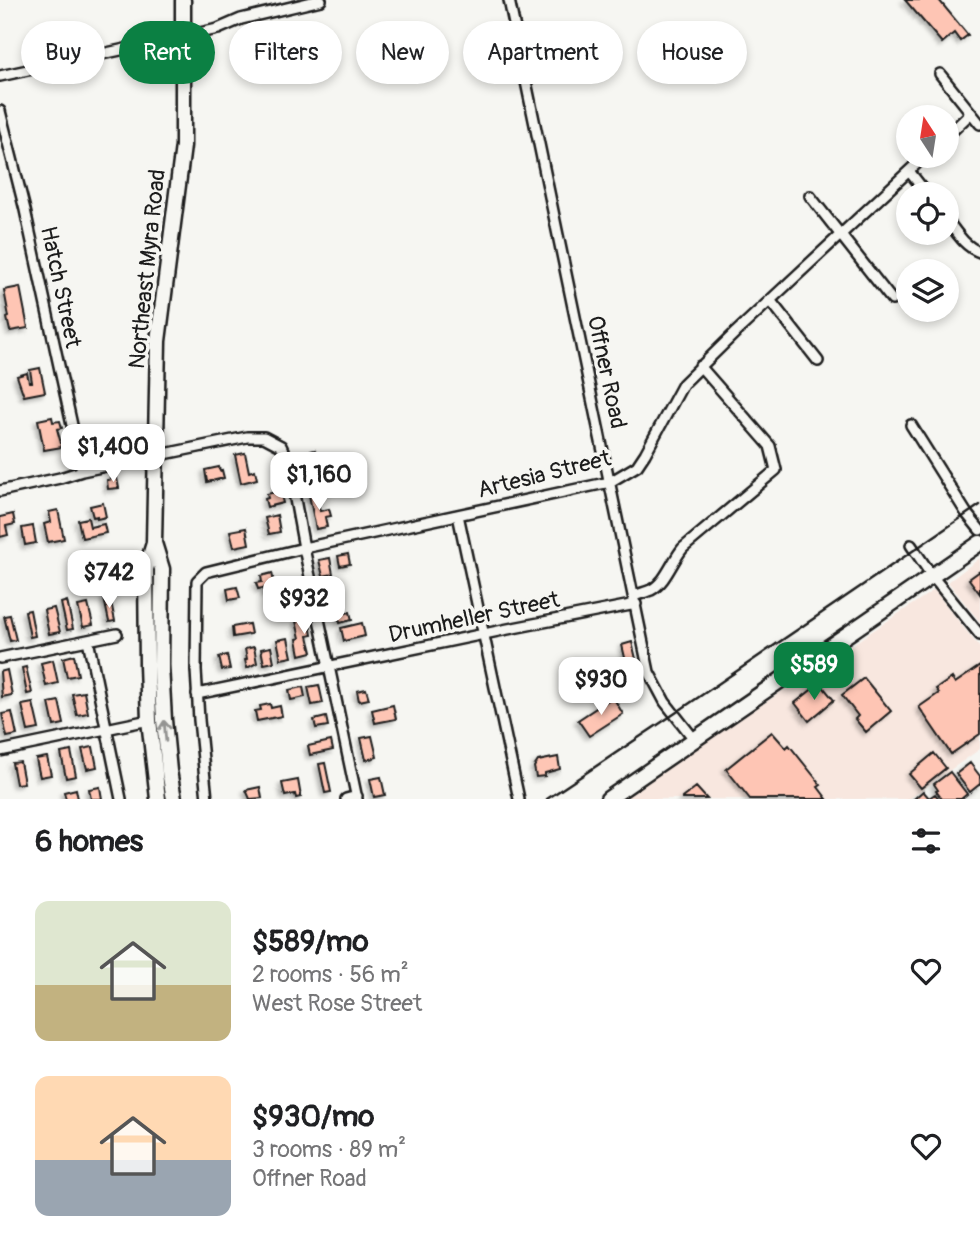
<!DOCTYPE html>
<html lang="en">
<head>
<meta charset="utf-8">
<style>
  body { margin:0; font-family:Pangolin,sans-serif; background:#f2f2f2; color:#202124; height:100vh; display:flex; flex-direction:column; font-size:26px; white-space:nowrap }
  * { box-sizing:border-box; margin:0 }
  p { font-size:23px; color:#757577 }
  .icon { flex:none; width:38px; height:38px; fill:none; stroke:currentColor; stroke-width:2; stroke-linecap:round; stroke-linejoin:round }
  .map { position:relative; height:799px; overflow:hidden }
  .side { display:flex; flex-direction:column; background:#fff; flex:1 }
  .side>* { flex:none }
  .banner { position:absolute; left:21px; top:21px; width:938px; height:63px; display:flex; gap:14px }
  .needle { width:46px; rotate:348deg }
  .buttons { position:absolute; left:896px; top:105px; display:grid; gap:14px }
  .buttons a { display:grid; place-items:center; width:63px; height:63px; border-radius:50%; background:#fff; box-shadow:0 4px 10px #0003; font-size:35px }
  .price { position:absolute; translate:-50% -60px; padding:0 16px; border-radius:14px; background:#fff; color:#222; font-size:23px; line-height:46px; filter:drop-shadow(0 2px 4px #0008) }
  .price::after { content:''; position:absolute; left:50%; top:42px; width:21px; height:16px; margin-left:-10px; background:inherit; clip-path:polygon(0 0,100% 0,50% 100%) }
  .price.on { background:#0b8043; color:#fff }
  ul { padding:0; list-style:none }
  li { display:flex; align-items:center; gap:21px; height:175px; padding:0 35px }
  li span { display:grid; place-items:center; flex:none; width:196px; height:140px; border-radius:14px; color:#555 }
  li>.icon { margin-inline-start:auto }
  span .icon { width:84px; height:84px; fill:#fffc; stroke-width:1 }
  li b { font-size:30px }
  h2 { display:flex; justify-content:space-between; align-items:center; height:84px; padding:0 35px; font-size:30px }
  .pill { padding:0 24px; border-radius:32px; background:#fff; box-shadow:0 4px 10px #0003; font-size:24px; line-height:63px }
  .pill.on { background:#0b8043; color:#fff }
  .map>svg:first-child { display:block }
  .built { fill:#f8e7df }
  .building { fill:#fec5b4; stroke:#1c1c1c; stroke-width:2; filter:url(#shadow) }
  .lines { fill:none; stroke-linecap:round; stroke-linejoin:round }
  .minor-casing { stroke:#1c1c1c; stroke-width:14 }
  .primary-casing { stroke:#1c1c1c; stroke-width:19 }
  .trunk-casing { stroke:#1c1c1c; stroke-width:19 }
  .minor { stroke:#f6f6f2; stroke-width:9 }
  .primary { stroke:#f6f6f2; stroke-width:14 }
  .trunk { stroke:#f6f6f2; stroke-width:14 }
  .rail { stroke:#1c1c1c; stroke-width:2.5 }
  .oneway { stroke:#949492 }
  .labels { text-anchor:middle; dominant-baseline:central; stroke-width:7; stroke-linejoin:round; paint-order:stroke }
  .street-label { font-size:23px; fill:#1c1c1c; stroke:#f6f6f2 }
</style>
</head>
<body>
<div class="map">
<svg width="980" height="799" viewBox="0 0 980 799">
  <defs>
    <filter id="shadow"><feDropShadow dx="-3" dy="3" stdDeviation="2" flood-color="#0004"/></filter>
  </defs>
  <rect width="100%" height="100%" fill="#f6f6f2"/>
  <filter id="ink" filterUnits="userSpaceOnUse"><feTurbulence type="fractalNoise" baseFrequency=".0143" numOctaves="2"/><feDisplacementMap in="SourceGraphic" scale="14" xChannelSelector="R" yChannelSelector="G"/><feConvolveMatrix kernelMatrix="1 2 1 2 8 2 1 2 1" color-interpolation-filters="sRGB"/></filter>
  <g filter="url(#ink)">
    <path class="built" d="M980 558V622L948 582Z
      M934 590 980 648V749L909 799H624L700 746Z"/>
    <path class="building" d="M905 0H939L968 35 960 41 954 33 942 43Z
      M20 287 28 328 10 331 7 318 9 317 4 290Z
      M40 368 45 392 24 396 17 376 27 373 29 382H32L30 370Z
      M52 417 53 422 60 421 62 428 57 429 62 447 44 450 38 420Z
      M315 450 319 471 308 474 303 453Z
      M245 453 249 472 255 470 257 479 241 483 235 455Z
      M219 467 220 471 222 470 224 478 207 482 205 470Z
      M117 478 119 488 108 489 107 480Z
      M280 491 283 503 267 507 265 499 268 498 267 494Z
      M320 493 322 502H318L320 511 329 509 331 516 325 517 327 527 316 529 309 495Z
      M103 503 106 517 97 519V516L93 517 90 506Z
      M58 510 64 539 48 542 44 524 51 522 49 512Z
      M13 514 15 524 6 526 8 535 0 537V517Z
      M277 515 280 532 269 534 265 518Z
      M88 518 90 527 104 524 106 533 82 538 78 520Z
      M33 526 36 543 25 545 22 528Z
      M246 528 249 544 234 547 230 531Z
      M348 554 350 564 340 566 338 556Z
      M330 558 333 574 323 576 319 560Z
      M121 566 122 573 118 574 120 585 95 590 92 579 98 578V575L108 573 107 568Z
      M980 571V594L969 579Z
      M272 573 276 592 265 594 263 588 258 589 256 583 262 582 261 576Z
      M338 582 340 593 327 596 325 585Z
      M237 587 240 598 229 600 227 589Z
      M286 588 288 597 278 599 276 590Z
      M110 597 115 621 109 622 104 598Z
      M67 601 73 629 67 630 61 603Z
      M88 604 93 625 83 627 78 606Z
      M54 608 60 632 49 634 44 610Z
      M30 610 35 636 30 637 25 611Z
      M350 612 352 620 340 623 338 615Z
      M10 615 16 640 10 641 4 616Z
      M309 619 312 635 308 636 312 652 300 655 297 639 300 638 296 621Z
      M362 623 365 636 344 641 341 628Z
      M249 624 251 634 233 637 232 627Z
      M288 638 292 657 281 659 277 640Z
      M632 642 636 659 626 662 622 645Z
      M254 647 257 663 247 668 245 660 247 659 245 649Z
      M271 647 274 662 264 664 261 649Z
      M74 655 78 675 67 677 63 658Z
      M227 655 230 669 222 670 219 657Z
      M53 660 58 683 46 686 41 663Z
      M980 666V734L951 754 919 707 939 693 936 689 952 678 955 683Z
      M26 667 32 693 27 694 22 668Z
      M7 670 12 695 2 697 0 672Z
      M864 678 891 711 866 732 855 719 858 716 842 695Z
      M820 683 834 700 809 721 795 703Z
      M319 685 323 703 312 705 308 687Z
      M303 687 305 697 291 700 289 690Z
      M366 689 369 699 359 701 357 691Z
      M84 692 88 713 77 715 72 694Z
      M613 697 623 714 589 736 578 720Z
      M59 701 64 724 54 726 49 703Z
      M33 703 39 729 28 731 22 705Z
      M270 704 271 708 280 706 282 716 257 721 255 711 261 710 260 706Z
      M393 705 396 719 375 723 372 710Z
      M12 712 17 735 7 737 2 714Z
      M326 717 328 726 316 728 314 720Z
      M772 732 786 748 789 745 821 785 818 787 827 799H750L726 769Z
      M372 736 377 757 366 760 361 738Z
      M331 741 333 750 310 755 308 746Z
      M93 747 97 767 87 769 82 749Z
      M71 751 76 776 66 778 61 753Z
      M934 753 946 768 921 788 909 774Z
      M47 757 51 775 40 777 36 759Z
      M558 757 560 769 545 773V776L536 777 534 767 538 761Z
      M20 762 24 783 16 784 12 763Z
      M325 763 331 792 325 793 319 764Z
      M970 763 980 776V784L970 792 956 774Z
      M950 772 967 794 961 799H942L936 791 938 790 934 784Z
      M381 777 385 795 374 797 370 779Z
      M298 780 301 797 296 798 295 794 285 796 282 783Z
      M100 787 102 799H91L89 789Z
      M260 787 262 798 250 799 246 790Z
      M696 787 707 799H682V798Z
      M76 789 78 799H66L64 792Z
      M923 791 929 798 935 794 939 799H914Z"/>
    <g class="lines">
      <defs>
        <path id="minor" d="M509 0 649 672 665 702 694 739
          M940 74 980 124
          M0 76 218 29 241 19 321 0
          M0 111 25 210 82 471
          M947 136 971 113
          M909 171 927 194
          M810 196 892 300
          M947 220C956 232 965 247 980 252
          M770 300 818 361
          M911 425 967 514 980 530
          M0 491 60 478 82 471 247 437H264L281 446 288 461 304 548 357 799
          M458 515 519 799
          M911 545 932 576 980 635
          M634 596C639 594 646 592 651 590 666 582 672 561 683 548L776 470 770 446 700 366
          M88 640 121 799
          M0 658 117 634
          M197 694 508 629 636 604
          M0 751 149 720
          M207 799 199 720 196 670 197 581 206 572 304 548 610 482 637 466 645 454 683 384 736 332 925 156
          M346 799 357 796"/>
        <path id="primary" d="M608 799 980 543"/>
        <path id="trunk" d="M154 543 162 569 161 665 164 720 169 771 174 799
          M158 799 149 720 147 665 146 569 154 543 158 341 183 146V0"/>
      </defs>
      <use href="#minor" class="minor-casing"/>
      <use href="#primary" class="primary-casing"/>
      <use href="#trunk" class="trunk-casing"/>
      <use href="#minor" class="minor"/>
      <use href="#primary" class="primary"/>
      <use href="#trunk" class="trunk"/>
      <path class="rail" d="M547 799 674 714 980 505"/>
    </g>
    <defs><path id="oneway-shaft" d="M-6 0H5M1.5-3L5.5 0L1.5 3" fill="none" stroke-width="1.6" stroke-linecap="round" stroke-linejoin="round" transform="scale(1.75)"/></defs>
    <use class="oneway" href="#oneway-shaft" transform="translate(165 731) rotate(-95)"/>
  </g>
  <g class="labels">
    <g class="street-label">
      <text transform="translate(147 269) rotate(-84)">Northeast Myra Road</text>
      <text transform="translate(61 287) rotate(78)">Hatch Street</text>
      <text transform="translate(607 372) rotate(78)">Offner Road</text>
      <text transform="translate(544 474) rotate(-14)">Artesia Street</text>
      <text transform="translate(474 617) rotate(-12)">Drumheller Street</text>
    </g>
  </g>
</svg>
<div class="buttons">
<a><svg class="needle" viewBox="-14 -14 28 28"><path d="M0-13l5 13h-10z" fill="#e53935"/><path d="M0 13l5-13h-10z" fill="#757577"/></svg></a>
<a><svg class="icon" aria-label="locate" viewBox="0 0 24 24"><circle cx="12" cy="12" r="6"/><path d="M12 2v4M12 18v4M2 12h4M18 12h4"/></svg></a>
<a><svg class="icon" aria-label="layers" viewBox="0 0 24 24"><path d="M12 4l9 5-9 5-9-5zM3 14l9 5 9-5"/></svg></a>
</div>
<b class="price" style="left:113px;top:484px">$1,400</b>
<b class="price" style="left:319px;top:512px">$1,160</b>
<b class="price" style="left:109px;top:610px">$742</b>
<b class="price" style="left:304px;top:636px">$932</b>
<b class="price on" style="left:814px;top:702px">$589</b>
<b class="price" style="left:601px;top:717px">$930</b>
<div class="banner">
<a class="pill">Buy</a>
<a class="pill on">Rent</a>
<a class="pill">Filters</a>
<a class="pill">New</a>
<a class="pill">Apartment</a>
<a class="pill">House</a>
</div>
</div>
<section class="side">
<h2>6 homes<svg class="icon" aria-label="filters" viewBox="0 0 24 24"><path d="M4 7h16M4 17h16"/><circle cx="9" cy="7" r="2"/><circle cx="15" cy="17" r="2"/></svg></h2>
<ul>
<li><span style="background:linear-gradient(#dfe7d0 60%,#c2b280 0)"><svg class="icon" aria-label="home" viewBox="0 0 24 24"><path d="M3 11l9-7 9 7M6 9v11h12V9"/></svg></span><div><b>$589/mo</b><p>2 rooms · 56 m²</p><p>West Rose Street</p></div><svg class="icon" aria-label="heart" viewBox="0 0 24 24"><path d="M12 20l-8-8c-3-5 5-10 8-4 3-6 11-1 8 4z"/></svg></li>
<li><span style="background:linear-gradient(#ffd9b3 60%,#9aa5b1 0)"><svg class="icon" aria-label="home" viewBox="0 0 24 24"><path d="M3 11l9-7 9 7M6 9v11h12V9"/></svg></span><div><b>$930/mo</b><p>3 rooms · 89 m²</p><p>Offner Road</p></div><svg class="icon" aria-label="heart" viewBox="0 0 24 24"><path d="M12 20l-8-8c-3-5 5-10 8-4 3-6 11-1 8 4z"/></svg></li>
</ul>
</section>
</body>
</html>
